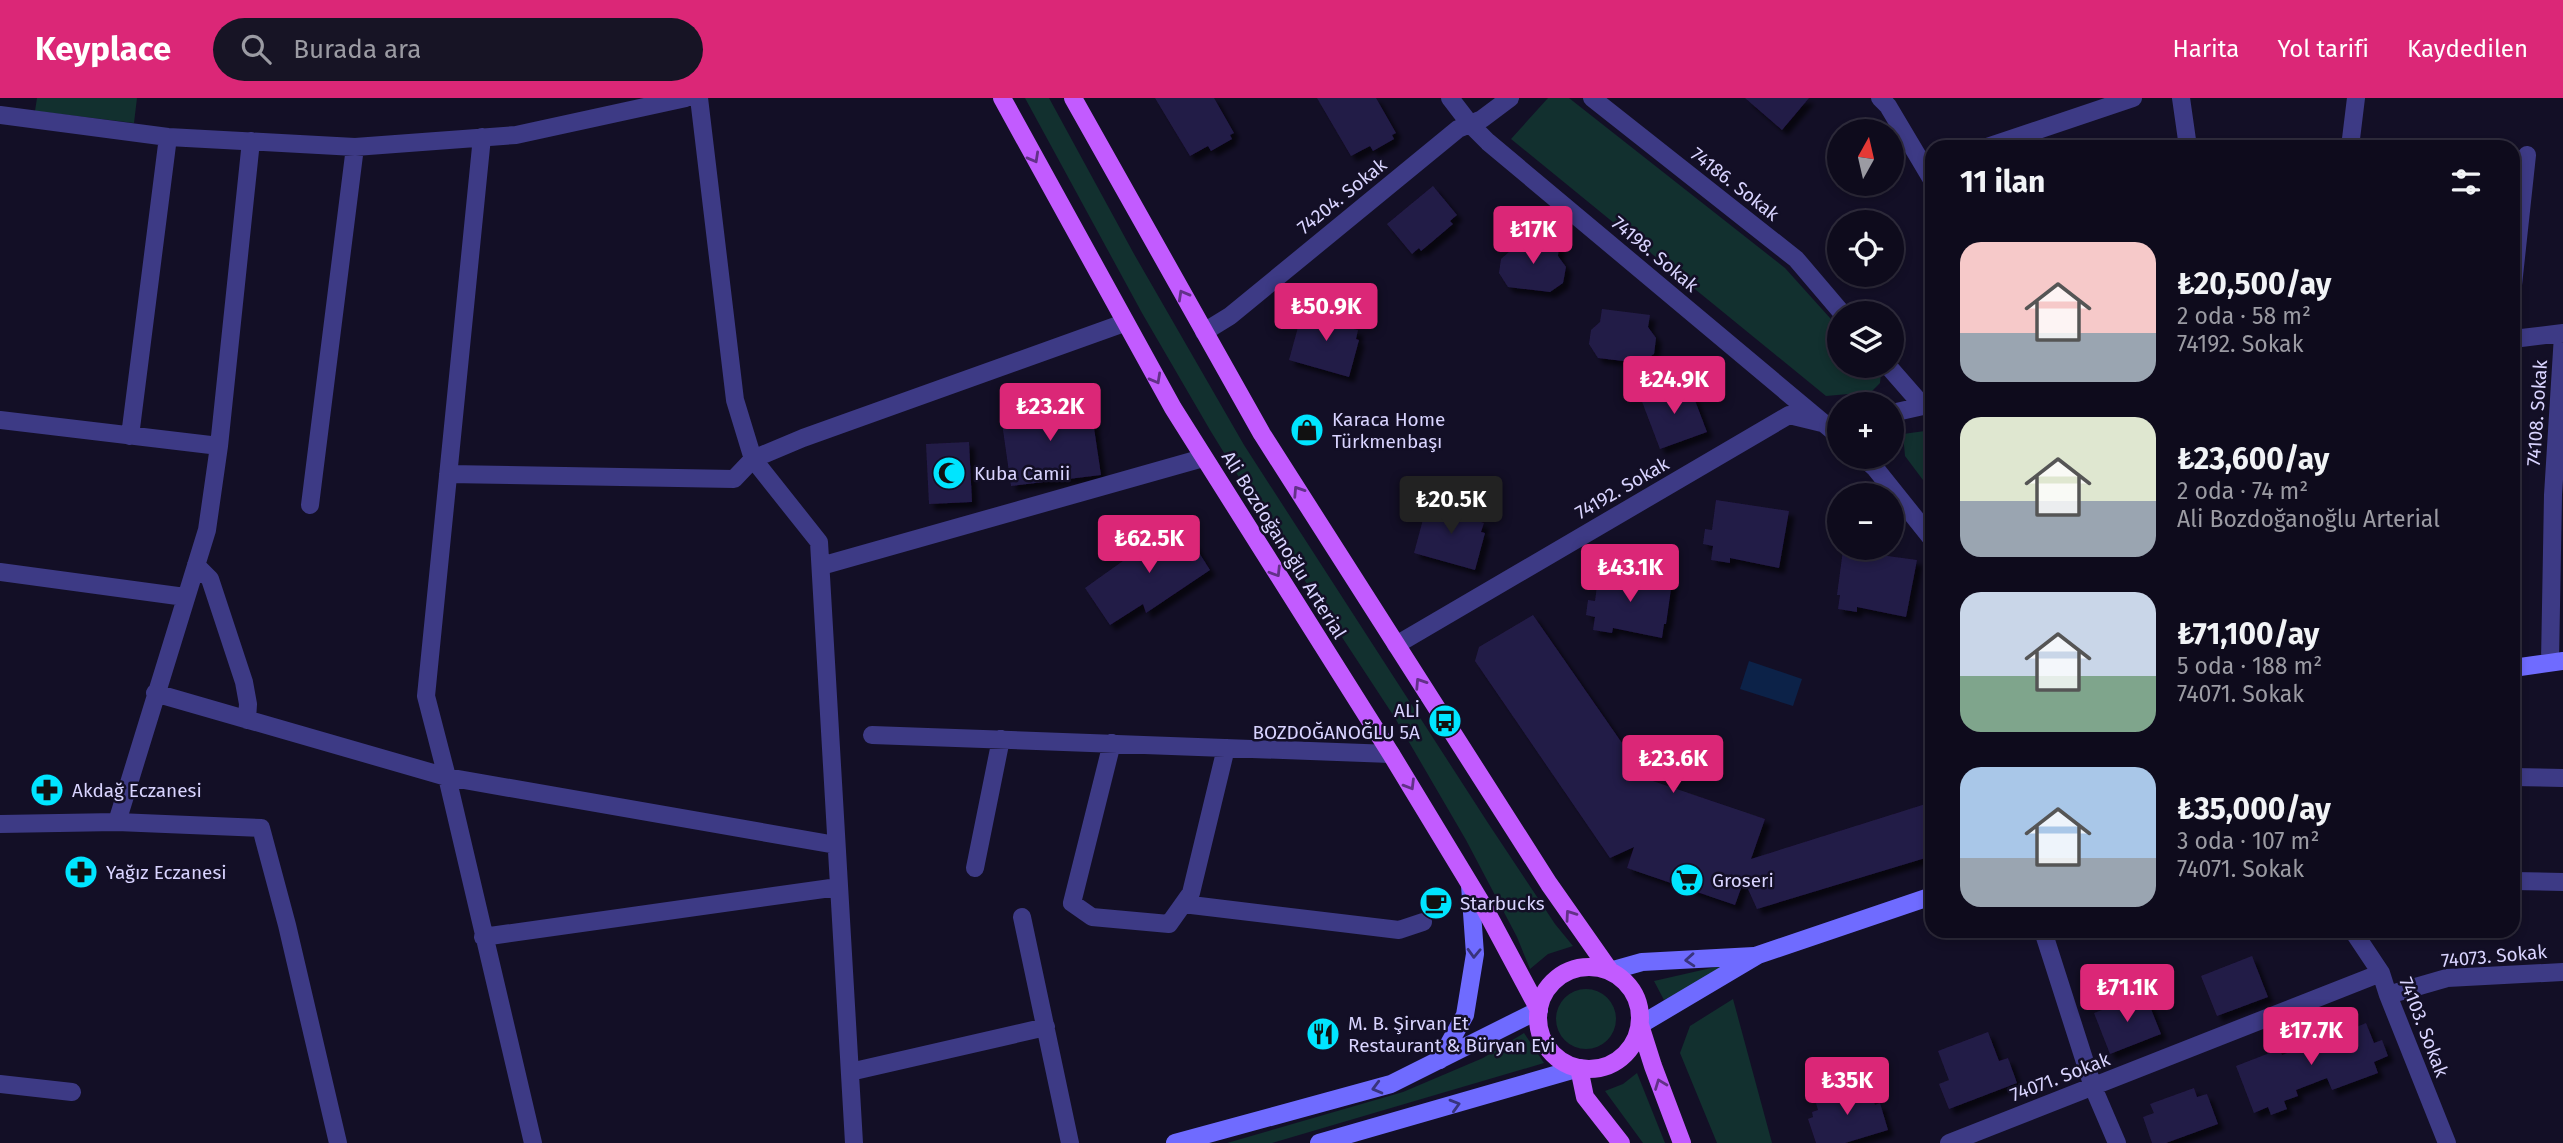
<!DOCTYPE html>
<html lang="tr">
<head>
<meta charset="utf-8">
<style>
  body { margin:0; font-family:"Fira Sans",sans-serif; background:#171425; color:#f1f3f6; height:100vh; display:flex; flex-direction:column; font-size:26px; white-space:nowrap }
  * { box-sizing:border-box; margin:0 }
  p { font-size:23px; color:#9b9ba3 }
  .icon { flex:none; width:38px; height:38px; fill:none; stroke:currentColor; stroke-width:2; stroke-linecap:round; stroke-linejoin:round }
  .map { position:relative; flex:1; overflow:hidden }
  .side { position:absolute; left:1925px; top:42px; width:595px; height:798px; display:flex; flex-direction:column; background:#0e0b1c; border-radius:21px; box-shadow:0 4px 10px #0003,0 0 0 2px #2e2b3b }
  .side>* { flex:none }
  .needle { width:46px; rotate:8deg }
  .tools { position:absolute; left:1827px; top:21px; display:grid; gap:14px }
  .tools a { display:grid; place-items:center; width:77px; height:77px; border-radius:50%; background:#0e0b1c; box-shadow:0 4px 10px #0003,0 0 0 2px #2e2b3b; font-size:35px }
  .price { position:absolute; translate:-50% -60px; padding:0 16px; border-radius:7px; background:#db2777; color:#fff; font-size:23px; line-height:46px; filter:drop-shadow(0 2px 4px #0008) }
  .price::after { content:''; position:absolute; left:50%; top:42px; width:21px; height:16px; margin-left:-10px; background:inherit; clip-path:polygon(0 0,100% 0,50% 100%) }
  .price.on { background:#222; color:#fff }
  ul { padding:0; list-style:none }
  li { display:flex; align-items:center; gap:21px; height:175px; padding:0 35px }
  li span { display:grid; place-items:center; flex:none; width:196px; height:140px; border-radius:21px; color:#555 }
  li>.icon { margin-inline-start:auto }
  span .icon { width:84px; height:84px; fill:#fffc; stroke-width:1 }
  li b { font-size:30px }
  h2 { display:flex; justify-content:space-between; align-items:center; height:84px; padding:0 35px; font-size:30px }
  header { display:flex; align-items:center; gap:42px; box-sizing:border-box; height:98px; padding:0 35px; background:#db2777; color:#fff }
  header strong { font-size:33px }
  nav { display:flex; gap:38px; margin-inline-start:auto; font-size:24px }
  .search { width:490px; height:63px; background:#171425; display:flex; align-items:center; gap:18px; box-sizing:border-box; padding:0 24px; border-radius:38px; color:#9b9ba3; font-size:26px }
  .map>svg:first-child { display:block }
  .green { fill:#12302f }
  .water { fill:#0c2248 }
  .building { fill:#241b47; filter:url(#shadow) }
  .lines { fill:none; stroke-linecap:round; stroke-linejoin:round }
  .minor { stroke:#3d3a85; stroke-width:18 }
  .secondary { stroke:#6f6bff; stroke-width:18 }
  .primary { stroke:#c25bff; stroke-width:18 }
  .oneway { stroke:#623188 }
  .oneway2 { stroke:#38347d }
  .labels { text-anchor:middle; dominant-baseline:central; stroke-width:5; stroke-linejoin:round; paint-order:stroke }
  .street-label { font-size:19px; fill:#d9d4ff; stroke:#130f26 }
  .poi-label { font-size:19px; fill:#d9d4ff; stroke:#130f26; text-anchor:start }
</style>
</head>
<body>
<header>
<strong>Keyplace</strong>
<div class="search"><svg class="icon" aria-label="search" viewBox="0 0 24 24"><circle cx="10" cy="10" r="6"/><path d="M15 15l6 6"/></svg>Burada ara</div>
<nav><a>Harita</a><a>Yol tarifi</a><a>Kaydedilen</a></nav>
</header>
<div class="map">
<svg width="2563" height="1045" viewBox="0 0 2563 1045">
  <defs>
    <filter id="shadow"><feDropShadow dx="5.5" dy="5.5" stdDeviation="2" flood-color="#0009"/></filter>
  </defs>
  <rect width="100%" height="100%" fill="#130f26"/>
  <path class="green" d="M37 0H137L134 25 35 13Z
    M1025 0H1049L1134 156 1244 347 1488 725 1555 826 1573 848 1548 856 1530 871 1517 839 1466 742 1395 620 1267 425 1210 332 1142 215Z
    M1548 0H1569L1785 170 1839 230V268H1874L1881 276 1880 285 1871 294 1826 298 1511 41Z
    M1932 332V394L1905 358 1903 336Z
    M1733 865 1664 902 1654 883Z
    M1556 921a30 30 0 1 1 60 0a30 30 0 1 1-60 0Z
    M1733 901 1772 1045H1717L1680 955 1690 928Z
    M1524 935 1544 965 1272 1045H1227L1403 994 1483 960Z
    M1637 975 1665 1045H1643L1605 993 1623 986Z"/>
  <path class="water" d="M1749 563 1802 581 1793 608 1740 591Z"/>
  <path class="building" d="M1155 0H1214L1234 35 1230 37 1232 41 1211 53 1208 48 1190 58Z
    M1317 0H1376L1396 35 1392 37 1394 41 1373 53 1370 48 1351 58Z
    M1745 0H1809L1782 32Z
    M1433 88 1457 117 1450 123 1453 126 1433 143 1421 153 1419 150 1412 156 1387 126Z
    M1511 140 1559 145 1558 158 1566 169 1563 185 1550 194 1508 189 1499 175 1501 161 1510 153Z
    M1320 211 1352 220 1349 230 1358 232 1356 241 1359 242 1349 279 1289 262 1300 222 1305 223 1307 215 1318 219Z
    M1602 211 1650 217 1648 229 1656 240 1654 256 1640 265 1598 260 1589 246 1591 232 1600 224Z
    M1688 284 1707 334 1660 351 1641 301Z
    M1090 303 1101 377 1011 388 1000 311Z
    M969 344 972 404 929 406 926 346Z
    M1716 402 1789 413 1779 470 1730 460V465L1711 462 1713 448 1703 446 1705 431 1712 432Z
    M1446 403 1478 412 1475 422 1484 425 1481 434 1485 435 1475 472 1414 455 1425 414 1430 416 1432 408 1444 411Z
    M1179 423 1210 472 1146 515 1143 506 1110 527 1085 490Z
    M1843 452 1917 462 1906 519 1857 509V514L1838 511 1840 497H1837Z
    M1599 473 1672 484 1666 526H1664L1662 540 1613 530 1612 535 1593 532 1595 519 1586 517 1588 502 1595 503Z
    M1533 517 1647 681 1765 721 1751 761 1932 704V758L1757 811 1744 782 1735 807 1627 770 1634 749 1610 760 1475 563 1479 549Z
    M2252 858 2268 899 2217 918 2201 878Z
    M2145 896 2161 936 2110 956 2094 915Z
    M2352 925 2354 930 2366 925 2374 945 2382 942 2388 958 2374 964 2378 975 2332 992 2327 980 2296 992 2298 998 2284 1003 2287 1011 2271 1017 2268 1009 2254 1015 2236 968 2280 951 2282 957 2321 942 2319 937Z
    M1988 934 1999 963 2008 960 2017 985 1949 1011 1939 986 1949 982 1938 953Z
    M1853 987 1856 996 1865 993 1868 1002 1873 1001 1875 1007 1880 1005 1888 1032 1845 1045H1816L1808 1021 1813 1019 1812 1014 1818 1012 1816 1005 1826 1002 1825 997 1834 995 1833 993Z
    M2194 990 2197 999 2207 996 2218 1026 2166 1045H2152L2143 1019 2154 1015 2150 1006Z"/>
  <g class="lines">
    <path class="minor" d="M699 0 735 302 753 361 819 444 854 1045
      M1450 0 1470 26 1488 44 1839 338
      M1592 0 1796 161 1842 215
      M1880 0 1888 8 1932 82
      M2181 0 2188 49
      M0 17 168 39 355 49 516 37 686 0
      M482 39 426 598 447 679 533 1045
      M1987 49 2133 0
      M2350 49 2356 0
      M2513 187 2527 57
      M1204 234 1230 218 1458 31 1482 21 1510 0
      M2513 241 2563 235
      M1888 268 1923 308
      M1892 315 1932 306
      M0 322 219 348
      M130 338 168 39
      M1863 359 1875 370 1932 441
      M448 376 734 381 753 361 803 340 1124 225
      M310 407 355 49
      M196 467 210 481 244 584 248 606 247 622
      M821 468 1203 360
      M0 474 185 499
      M1396 547 1789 317 1822 325
      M2550 564 2553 397 2563 237
      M155 595 447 679 836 747
      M872 637 1391 656
      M1112 645 1072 805 1092 819 1169 826 1191 795 1226 650
      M2513 679 2563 680
      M117 724 207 432 219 348 251 43
      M0 726 117 724 261 730 287 827 338 1045
      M975 770 1001 641
      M2513 783 2563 784
      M1183 806 1399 832 1423 824
      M1022 819 1070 1045
      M2043 833 2093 989 2117 1045
      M2353 833 2381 875 2388 897 2447 1045
      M483 839 838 789
      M2388 897 2447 880 2563 874
      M850 974 1046 929
      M0 986 72 994
      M1949 1045 2381 875"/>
    <path class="secondary" d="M2513 570 2563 563
      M1610 873 1642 864 1754 858
      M1640 927 1758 857 1932 798
      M1440 962 1465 917 1475 856 1470 787
      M1175 1045 1391 986 1539 912
      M1319 1045 1579 970"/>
    <path class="primary" d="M1002 0 1173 310 1391 656 1485 811 1539 912
      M1073 0 1262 336 1549 786 1610 873
      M1538 920a51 51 0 1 1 102 0a51 51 0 1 1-102 0Z
      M1640 927 1653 968 1682 1045
      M1579 970 1585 999 1621 1045"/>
  </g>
  <defs><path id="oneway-chevron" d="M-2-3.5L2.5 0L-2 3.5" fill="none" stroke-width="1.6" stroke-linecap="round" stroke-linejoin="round" transform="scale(1.75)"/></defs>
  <g class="oneway">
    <use href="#oneway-chevron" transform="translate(1034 60) rotate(61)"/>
    <use href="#oneway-chevron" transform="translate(1183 197) rotate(-119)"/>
    <use href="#oneway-chevron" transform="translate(1156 281) rotate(61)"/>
    <use href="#oneway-chevron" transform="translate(1298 393) rotate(-123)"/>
    <use href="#oneway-chevron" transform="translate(1276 474) rotate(58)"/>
    <use href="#oneway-chevron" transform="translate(1420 585) rotate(-123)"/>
    <use href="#oneway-chevron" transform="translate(1410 687) rotate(59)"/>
    <use href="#oneway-chevron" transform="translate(1570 817) rotate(-125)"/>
    <use href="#oneway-chevron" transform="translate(1660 986) rotate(-111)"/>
  </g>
  <g class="oneway2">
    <use href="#oneway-chevron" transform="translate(1474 855) rotate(92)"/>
    <use href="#oneway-chevron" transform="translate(1690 862) rotate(176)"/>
    <use href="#oneway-chevron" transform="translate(1377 990) rotate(165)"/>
    <use href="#oneway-chevron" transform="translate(1455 1007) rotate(-16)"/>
  </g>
  <defs>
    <symbol id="shop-disc" viewBox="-11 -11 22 22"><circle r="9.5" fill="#00e5ff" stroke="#130f26"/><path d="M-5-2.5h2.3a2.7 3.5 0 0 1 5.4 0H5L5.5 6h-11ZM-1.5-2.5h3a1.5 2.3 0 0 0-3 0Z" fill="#111"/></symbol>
    <symbol id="mosque-disc" viewBox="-11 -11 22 22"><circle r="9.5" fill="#00e5ff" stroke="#130f26"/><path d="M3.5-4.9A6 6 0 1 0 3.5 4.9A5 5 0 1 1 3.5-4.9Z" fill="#111"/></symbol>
    <symbol id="bus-disc" viewBox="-11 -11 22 22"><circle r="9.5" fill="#00e5ff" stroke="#130f26"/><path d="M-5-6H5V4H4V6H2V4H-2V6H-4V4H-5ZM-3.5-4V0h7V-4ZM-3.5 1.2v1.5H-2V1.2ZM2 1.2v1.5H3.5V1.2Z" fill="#111"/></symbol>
    <symbol id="pharmacy-disc" viewBox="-11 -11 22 22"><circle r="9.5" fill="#00e5ff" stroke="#130f26"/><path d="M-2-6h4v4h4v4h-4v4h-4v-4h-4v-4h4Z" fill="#111"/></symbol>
    <symbol id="supermarket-disc" viewBox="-11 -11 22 22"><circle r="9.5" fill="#00e5ff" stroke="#130f26"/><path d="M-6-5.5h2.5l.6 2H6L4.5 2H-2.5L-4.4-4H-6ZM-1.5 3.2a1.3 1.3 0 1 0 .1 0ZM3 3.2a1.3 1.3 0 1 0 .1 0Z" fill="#111"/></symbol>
    <symbol id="cafe-disc" viewBox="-11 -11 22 22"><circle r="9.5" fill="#00e5ff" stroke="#130f26"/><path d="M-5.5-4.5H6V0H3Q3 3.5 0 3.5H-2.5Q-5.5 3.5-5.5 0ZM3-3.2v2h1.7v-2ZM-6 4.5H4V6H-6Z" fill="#111"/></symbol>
    <symbol id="restaurant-disc" viewBox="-11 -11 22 22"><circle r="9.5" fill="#00e5ff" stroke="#130f26"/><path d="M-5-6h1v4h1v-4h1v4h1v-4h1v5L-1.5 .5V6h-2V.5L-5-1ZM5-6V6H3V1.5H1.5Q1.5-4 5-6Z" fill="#111"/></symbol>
  </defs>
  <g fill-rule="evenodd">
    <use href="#shop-disc" x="1288" y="313" width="38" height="38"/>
    <use href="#mosque-disc" x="930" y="356" width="38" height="38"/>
    <use href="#bus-disc" x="1426" y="604" width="38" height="38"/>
    <use href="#pharmacy-disc" x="28" y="673" width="38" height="38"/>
    <use href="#pharmacy-disc" x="62" y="755" width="38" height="38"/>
    <use href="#supermarket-disc" x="1668" y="763" width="38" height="38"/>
    <use href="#cafe-disc" x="1417" y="786" width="38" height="38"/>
    <use href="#restaurant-disc" x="1304" y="917" width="38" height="38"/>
  </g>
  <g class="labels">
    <g class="street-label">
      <text transform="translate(1735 86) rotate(38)">74186. Sokak</text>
      <text transform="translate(1342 98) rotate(-39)">74204. Sokak</text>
      <text transform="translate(1655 156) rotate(40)">74198. Sokak</text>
      <text transform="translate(2537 315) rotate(-86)">74108. Sokak</text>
      <text transform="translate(1622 390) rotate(-30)">74192. Sokak</text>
      <text transform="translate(1284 447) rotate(58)">Ali Bozdoğanoğlu Arterial</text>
      <text transform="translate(2494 858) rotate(-5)">74073. Sokak</text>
      <text transform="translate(2424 929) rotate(69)">74103. Sokak</text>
      <text transform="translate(2060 979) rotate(-21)">74071. Sokak</text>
    </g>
    <g class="poi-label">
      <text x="1332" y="321">Karaca Home<tspan x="1332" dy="22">Türkmenbaşı</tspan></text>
      <text x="974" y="375">Kuba Camii</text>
      <text x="1420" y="612" text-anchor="end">ALİ<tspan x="1420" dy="22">BOZDOĞANOĞLU 5A</tspan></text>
      <text x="72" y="692">Akdağ Eczanesi</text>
      <text x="106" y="774">Yağız Eczanesi</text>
      <text x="1712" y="782">Groseri</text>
      <text x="1460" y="805">Starbucks</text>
      <text x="1348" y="925">M. B. Şirvan Et<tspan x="1348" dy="22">Restaurant &amp; Büryan Evi</tspan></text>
    </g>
  </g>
</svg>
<div class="tools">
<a><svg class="needle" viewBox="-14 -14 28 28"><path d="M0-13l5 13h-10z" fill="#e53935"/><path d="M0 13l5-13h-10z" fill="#9b9ba3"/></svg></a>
<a><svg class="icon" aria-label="locate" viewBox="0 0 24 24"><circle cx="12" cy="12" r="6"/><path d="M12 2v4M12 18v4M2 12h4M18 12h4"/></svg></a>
<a><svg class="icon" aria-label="layers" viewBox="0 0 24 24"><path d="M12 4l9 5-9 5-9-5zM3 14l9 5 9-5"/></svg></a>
<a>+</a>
<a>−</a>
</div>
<b class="price" style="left:1533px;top:168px">₺17K</b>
<b class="price" style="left:1326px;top:245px">₺50.9K</b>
<b class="price" style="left:1674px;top:318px">₺24.9K</b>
<b class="price" style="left:1050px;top:345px">₺23.2K</b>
<b class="price on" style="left:1451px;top:438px">₺20.5K</b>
<b class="price" style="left:1149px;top:477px">₺62.5K</b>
<b class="price" style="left:1630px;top:506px">₺43.1K</b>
<b class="price" style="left:1673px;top:697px">₺23.6K</b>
<b class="price" style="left:2127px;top:926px">₺71.1K</b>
<b class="price" style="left:2311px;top:969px">₺17.7K</b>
<b class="price" style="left:1847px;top:1019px">₺35K</b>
<section class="side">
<h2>11 ilan<svg class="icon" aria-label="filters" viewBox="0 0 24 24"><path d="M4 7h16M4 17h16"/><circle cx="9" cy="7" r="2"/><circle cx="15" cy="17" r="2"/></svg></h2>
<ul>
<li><span style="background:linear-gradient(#f6c9c9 65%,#9aa5b1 0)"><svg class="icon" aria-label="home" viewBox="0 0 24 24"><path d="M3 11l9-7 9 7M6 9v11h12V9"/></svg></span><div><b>₺20,500/ay</b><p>2 oda · 58 m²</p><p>74192. Sokak</p></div></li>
<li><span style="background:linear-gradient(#dfe7d0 60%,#9aa5b1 0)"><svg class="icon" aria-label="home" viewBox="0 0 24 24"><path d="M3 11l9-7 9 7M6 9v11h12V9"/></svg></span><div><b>₺23,600/ay</b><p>2 oda · 74 m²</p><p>Ali Bozdoğanoğlu Arterial</p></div></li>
<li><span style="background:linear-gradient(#c9d6e8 60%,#7fa58c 0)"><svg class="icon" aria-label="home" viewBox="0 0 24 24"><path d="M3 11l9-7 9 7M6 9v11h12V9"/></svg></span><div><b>₺71,100/ay</b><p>5 oda · 188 m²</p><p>74071. Sokak</p></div></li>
<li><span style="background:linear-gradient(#a9c7e8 65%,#9aa5b1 0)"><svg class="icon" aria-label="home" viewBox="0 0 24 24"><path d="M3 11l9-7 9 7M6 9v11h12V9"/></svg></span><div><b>₺35,000/ay</b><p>3 oda · 107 m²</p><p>74071. Sokak</p></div></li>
</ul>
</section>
</div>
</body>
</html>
